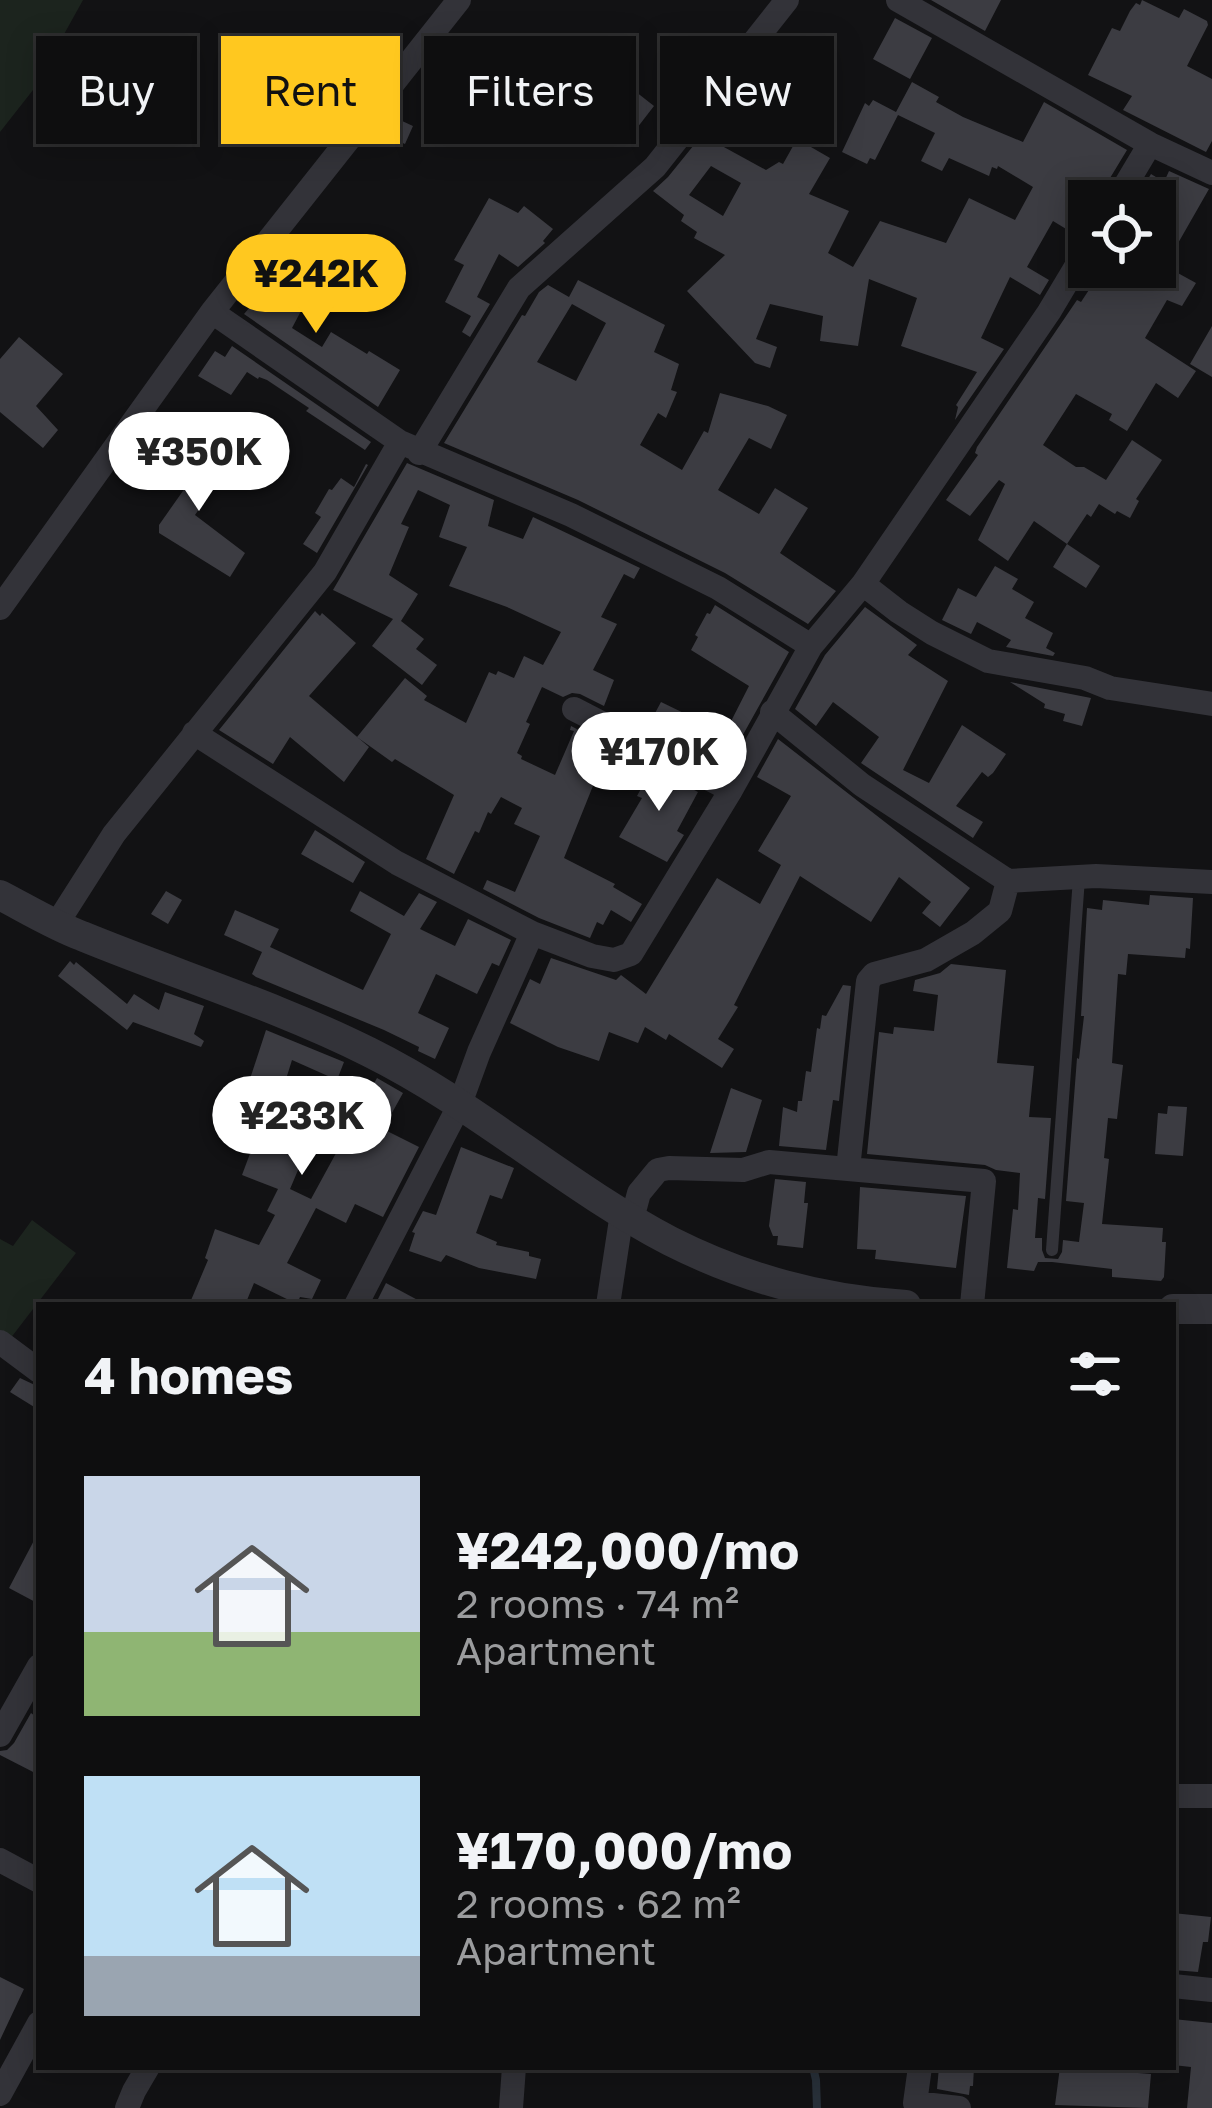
<!DOCTYPE html>
<html lang="en">
<head>
<meta charset="utf-8">
<style>
  body { margin:0; font-family:"Golos Text",sans-serif; background:#1c1c1d; color:#f1f3f6; height:100vh; display:flex; flex-direction:column; font-size:45px; white-space:nowrap }
  * { box-sizing:border-box; margin:0 }
  p { font-size:39px; color:#9b9c9e }
  .icon { flex:none; width:66px; height:66px; fill:none; stroke:currentColor; stroke-width:2; stroke-linecap:round; stroke-linejoin:round }
  .map { position:relative; flex:1; overflow:hidden }
  .details { position:absolute; left:36px; top:1302px; width:1140px; height:768px; display:flex; flex-direction:column; background:#0e0e0f; border-radius:0px; box-shadow:0 6px 30px #0003,0 0 0 3px #2e2e2f }
  .details>* { flex:none }
  .hud { position:absolute; left:36px; top:36px; width:1140px; height:108px; display:flex; gap:24px }
  .buttons { position:absolute; left:1068px; top:180px; display:grid; gap:24px }
  .buttons a { display:grid; place-items:center; width:108px; height:108px; border-radius:0px; background:#0e0e0f; box-shadow:0 6px 30px #0003,0 0 0 3px #2e2e2f; font-size:60px }
  .price { position:absolute; translate:-50% -102px; padding:0 27px; border-radius:42px; background:#fff; color:#222; font-size:39px; line-height:78px; filter:drop-shadow(0 3px 6px #0008) }
  .price::after { content:''; position:absolute; left:50%; top:72px; width:36px; height:27px; margin-left:-18px; background:inherit; clip-path:polygon(0 0,100% 0,50% 100%) }
  .price.active { background:#ffc81f; color:#111 }
  ul { padding:0; list-style:none }
  li { display:flex; align-items:center; gap:36px; height:300px; padding:0 48px }
  li span { display:grid; place-items:center; flex:none; width:336px; height:240px; border-radius:0px; color:#555 }
  li>.icon { margin-inline-start:auto }
  span .icon { width:144px; height:144px; fill:#fffc; stroke-width:1 }
  li b { font-size:51px }
  h2 { display:flex; justify-content:space-between; align-items:center; height:144px; padding:0 48px; font-size:51px }
  .pill { padding:0 42px; border-radius:0px; background:#0e0e0f; box-shadow:0 6px 30px #0003,0 0 0 3px #2e2e2f; font-size:42px; line-height:108px }
  .pill.active { background:#ffc81f; color:#111 }
  .map>svg:first-child { display:block }
  .green { fill:#1c241e }
  .lines { fill:none; stroke-linecap:round; stroke-linejoin:round }
  .stream { stroke:#283039; stroke-width:8 }
  .building { fill:#3c3c42; fill-rule:evenodd }
  .service { stroke:#333339; stroke-width:12 }
  .minor { stroke:#333339; stroke-width:24 }
  .tertiary { stroke:#333339; stroke-width:30 }
</style>
</head>
<body>
<div class="map">
<svg width="1212" height="2108" viewBox="0 0 1212 2108">
  <rect width="100%" height="100%" fill="#121214"/>
  <path class="green" d="M0 0H83L33 90 0 132Z
    M32 1220 76 1253 0 1352V1239L13 1246Z"/>
  <g class="lines">
    <path class="stream" d="M813 2067 816 2080 817 2108"/>
  </g>
  <path class="building" d="M931 0H1001L985 31Z
    M1142 0 1179 18 1184 9 1207 21 1208 25 1187 66 1212 79V141L1206 152 1123 110 1132 96 1088 75 1112 28 1120 31 1130 11 1136 3 1140 5Z
    M895 18 932 38 910 79 873 59Z
    M617 77 654 106 637 128 600 99Z
    M912 82 939 97 936 102 963 117 1023 142 1044 102 1127 150 1104 188 1089 179V229L1076 235 1053 221 1027 267 1049 280 1040 295 1010 277 981 338 1004 349 955 420 958 407 956 405 977 372 901 346 917 298 869 279 858 346 820 341 823 316 770 304 756 339 777 347 770 368 755 363 687 291 725 255 694 238 697 232 681 221 684 215 653 191 668 177 702 135 766 170 779 162 783 164 797 139 830 158 809 194 849 211 828 253 853 267 880 221 946 243 969 198 1015 220 1033 187 998 166 997 169 992 167 989 176 949 158 942 171 921 161 935 133 898 115 875 160 870 158 867 164 842 152 865 103 869 106 873 100 896 112ZM711 166 741 183 723 216 689 195Z
    M783 85 811 100 800 119 772 104Z
    M389 115 413 126 405 144 376 131Z
    M1169 171 1209 189 1165 266 1196 283 1182 306 1167 300 1145 338 1196 371 1178 398 1156 383 1127 431 1109 420 1112 414 1076 394 1043 445 1076 467H1084L1106 480 1132 440 1162 460 1136 499 1139 501 1130 518 1117 511 1115 514 1099 504 1091 517 1087 514 1067 544 1034 521 1008 561 978 540 1005 484 999 480 970 516 946 500 978 455 975 453 977 447 1077 300 1081 302 1104 267H1155V201H1135L1151 174 1164 182Z
    M489 198 518 213 524 206 553 229 543 241 545 243 518 267 499 254 477 297 490 304 470 337 462 332 471 316 445 302 464 265 454 260Z
    M272 263 308 283 304 291 310 294 292 328 322 347 331 332 367 354 369 351 400 370 378 407 244 314 250 307 242 301Z
    M578 280 665 325 654 352 679 364 671 390 677 392 666 418 658 413 640 445 682 470 704 431 708 433 720 393 768 406 787 415 771 449 749 438 718 490 759 514 775 488 808 508 780 553 836 591 808 624 725 573 578 500 444 443 522 315 525 316 539 292 548 285 569 297ZM572 304 606 323 576 381 537 362Z
    M1212 326V377L1190 364Z
    M19 337 63 374 36 406 58 430 43 448 0 412V359Z
    M232 346 371 442 365 450 306 411 309 408 267 380 259 377 258 379 247 372 231 395 198 376 215 351 225 357Z
    M181 444 190 450 192 446 226 469 195 515 245 553 230 577 159 533V525L192 478 170 461Z
    M407 463 494 500 488 526 523 539 533 517 640 568 634 579 624 574 601 617 617 624 593 670 614 680 604 706 580 694 572 693 563 697 542 687 526 722 530 724 517 753 522 756 521 759 555 775 574 731 570 730 571 726 602 742 599 746 607 751 564 858 615 884 613 887 642 904 631 922 611 910 603 925 597 922 590 938 539 918 483 889 487 880 515 892 540 836 514 824 522 808 501 797 491 814 488 812 479 833 475 831 454 874 426 859 454 795 395 759 392 762 357 737 405 678 427 696 424 700 466 723 489 672 496 675 498 671 514 678 524 656 543 665 561 632 507 607 449 586 467 547 439 537 450 505 418 490 401 524 409 527 389 575 418 594 401 621 424 639 416 649 437 665 422 685 372 646 393 619 333 590Z
    M366 464 368 465 317 553 303 544 321 517 315 513 329 489 332 490 341 478 354 487Z
    M1067 544 1100 566 1086 588 1053 567Z
    M995 566 1018 579 1012 589 1034 602 1025 618 1053 633 1046 648 1055 653 1053 656 1006 647 1011 640 977 622 971 634 942 620 958 588 976 597Z
    M715 605 789 652 735 749 723 743 713 762 647 728 661 702 725 733 749 686 691 650 698 637 695 635 707 613 710 614Z
    M865 607 917 645 908 655 948 681 903 770 929 783 962 725 1006 754 993 773 988 777 982 772 956 806 983 822 973 838 861 763 879 737 833 702 816 726 795 709 825 655Z
    M315 611 320 616 322 613 356 643 309 696 369 747 344 782 290 737 273 764 219 730Z
    M1010 682 1091 698 1082 726 1063 721 1065 714 1044 708 1045 704Z
    M778 739 970 888 940 927 922 913 931 902 899 877 871 922 800 876 734 1005 738 1007 718 1039 734 1049 722 1068 669 1034 666 1040 645 1027 638 1043 609 1032 599 1061 558 1047 510 1023 530 979 540 984 551 958 616 980 621 975 646 994 717 878 760 904 781 865 758 851 791 796 757 777Z
    M633 758 698 792 677 831 684 835 667 862 619 837 642 798 637 796 651 770 630 762Z
    M315 830 365 862 353 883 301 854Z
    M166 891 182 900 168 924 151 914Z
    M360 891 404 916 419 893 437 902 420 929 455 946 468 919 511 940 499 966 492 963 477 994 436 974 418 1013 449 1028 435 1059 418 1051 419 1047 384 1030 256 977 252 974 262 952 224 935 235 910 279 929 270 947 363 990 391 934 350 911Z
    M1150 895 1193 898 1190 949 1186 948 1185 958 1128 954 1126 975 1118 974 1112 1063 1123 1065 1117 1119 1108 1118 1104 1158 1109 1159 1102 1224 1163 1228 1162 1242H1166L1164 1277 1161 1281 1112 1277V1269L1052 1262H1038L1034 1271 1007 1268 1013 1209 1018 1210 1020 1173 996 1170 985 1165 867 1154 879 1032 893 1034 894 1027 934 1031 938 995 913 991 915 980 940 973 951 964 1006 970 997 1063 1034 1066 1029 1117 1051 1118 1045 1199 1038 1198 1035 1238H1042V1250L1045 1258 1058 1259 1062 1252 1063 1240 1079 1242 1084 1203 1066 1201 1077 1058 1079 1059 1084 1016H1081L1087 908 1102 910 1103 900 1149 905Z
    M70 961 74 965 76 962 127 1004 134 994 159 1010 165 992 204 1006 194 1034 204 1041 201 1047 133 1022 127 1030 58 976Z
    M843 985 851 986 839 1101 833 1100 826 1150 779 1146 783 1107 797 1112 798 1101H802L806 1071 811 1072 817 1028 820 1029 822 1015 826 1016Z
    M266 1030 344 1062 337 1080 292 1060 281 1095 321 1116 290 1189 311 1199 377 1078 403 1093 383 1129 419 1147 383 1217 355 1204 346 1223 316 1208 287 1263 321 1280 312 1299 300 1297 297 1304 254 1283 245 1305H189L208 1260 205 1258 215 1229 259 1245 275 1215 267 1211 278 1189 242 1175 261 1124 246 1116 261 1086 249 1082Z
    M731 1088 762 1100 746 1152 710 1153Z
    M1168 1106 1187 1107 1183 1156 1155 1154 1158 1113 1167 1114Z
    M461 1147 514 1168 502 1199 490 1195 476 1233 497 1242 496 1245 529 1252V1256L541 1259 536 1279 479 1268 446 1255 441 1262 409 1251 415 1233 412 1232 423 1211 436 1215Z
    M775 1179 806 1182 804 1203H808L803 1248 777 1245 778 1236H773L769 1226Z
    M860 1187 966 1196 956 1268 875 1259 876 1250 857 1249Z
    M386 1283 427 1305H375Z
    M20 1378 39 1387V1410L10 1392Z
    M39 1531V1604L9 1588Z
    M31 1713 39 1719V1775L0 1755V1751L7 1750 14 1743Z
    M1173 1913 1211 1917 1208 1942H1203L1198 1972 1173 1970Z
    M0 1977 24 1989 0 2040Z
    M1173 2019 1212 2023V2108H1187L1191 2067 1173 2065Z
    M939 2067H974L973 2086H970L969 2095 937 2089Z
    M1060 2067 1151 2074 1148 2108 1055 2105Z"/>
  <g class="lines">
    <path class="service" d="M1052 1250 1079 878"/>
    <path class="minor" d="M898 0 1150 144 1212 173
      M1116 201 1150 144
      M212 312 400 442 571 515 718 588 811 646
      M419 453 519 288 655 167 787 0
      M863 584 899 612 932 633 988 661 1085 678 1110 688 1212 704
      M0 608 212 312 459 0
      M574 709 731 790
      M772 712 862 785 1008 881 1096 876 1212 882
      M194 733 397 863 532 933 592 956 614 960 631 954 731 790 811 646 863 584 1049 312 1089 245
      M56 925 114 834 325 572 400 442
      M848 1169 984 1181 972 1305
      M632 1219 639 1193 658 1170 669 1168 743 1170 769 1162 848 1169 868 981 874 974 926 960 973 933 1000 911 1008 881
      M356 1305 460 1104 479 1052 532 933
      M608 1305 622 1213
      M0 1342 39 1371
      M0 1735 39 1666
      M1173 1796H1212
      M0 1860 39 1881
      M1173 1986 1212 1990
      M920 2067 915 2103 959 2108
      M0 2094 39 2023
      M127 2108 134 2091 148 2067
      M511 2108 514 2067"/>
    <path class="tertiary" d="M0 895C27 909 53 925 82 936 177 975 277 1006 369 1052 476 1105 565 1186 670 1241 743 1278 824 1300 906 1305
      M1173 1309H1212"/>
  </g>
</svg>
<div class="buttons">
<a><svg class="icon" aria-label="locate" viewBox="0 0 24 24"><circle cx="12" cy="12" r="6"/><path d="M12 2v4M12 18v4M2 12h4M18 12h4"/></svg></a>
</div>
<b class="price active" style="left:316px;top:336px">¥242K</b>
<b class="price" style="left:199px;top:514px">¥350K</b>
<b class="price" style="left:659px;top:814px">¥170K</b>
<b class="price" style="left:302px;top:1178px">¥233K</b>
<div class="hud">
<a class="pill">Buy</a>
<a class="pill active">Rent</a>
<a class="pill">Filters</a>
<a class="pill">New</a>
</div>
<section class="details">
<h2>4 homes<svg class="icon" aria-label="filters" viewBox="0 0 24 24"><path d="M4 7h16M4 17h16"/><circle cx="9" cy="7" r="2"/><circle cx="15" cy="17" r="2"/></svg></h2>
<ul>
<li><span style="background:linear-gradient(#c9d6e8 65%,#8fb573 0)"><svg class="icon" aria-label="home" viewBox="0 0 24 24"><path d="M3 11l9-7 9 7M6 9v11h12V9"/></svg></span><div><b>¥242,000/mo</b><p>2 rooms · 74 m²</p><p>Apartment</p></div></li>
<li><span style="background:linear-gradient(#bfe0f5 75%,#9aa5b1 0)"><svg class="icon" aria-label="home" viewBox="0 0 24 24"><path d="M3 11l9-7 9 7M6 9v11h12V9"/></svg></span><div><b>¥170,000/mo</b><p>2 rooms · 62 m²</p><p>Apartment</p></div></li>
</ul>
</section>
</div>
</body>
</html>
